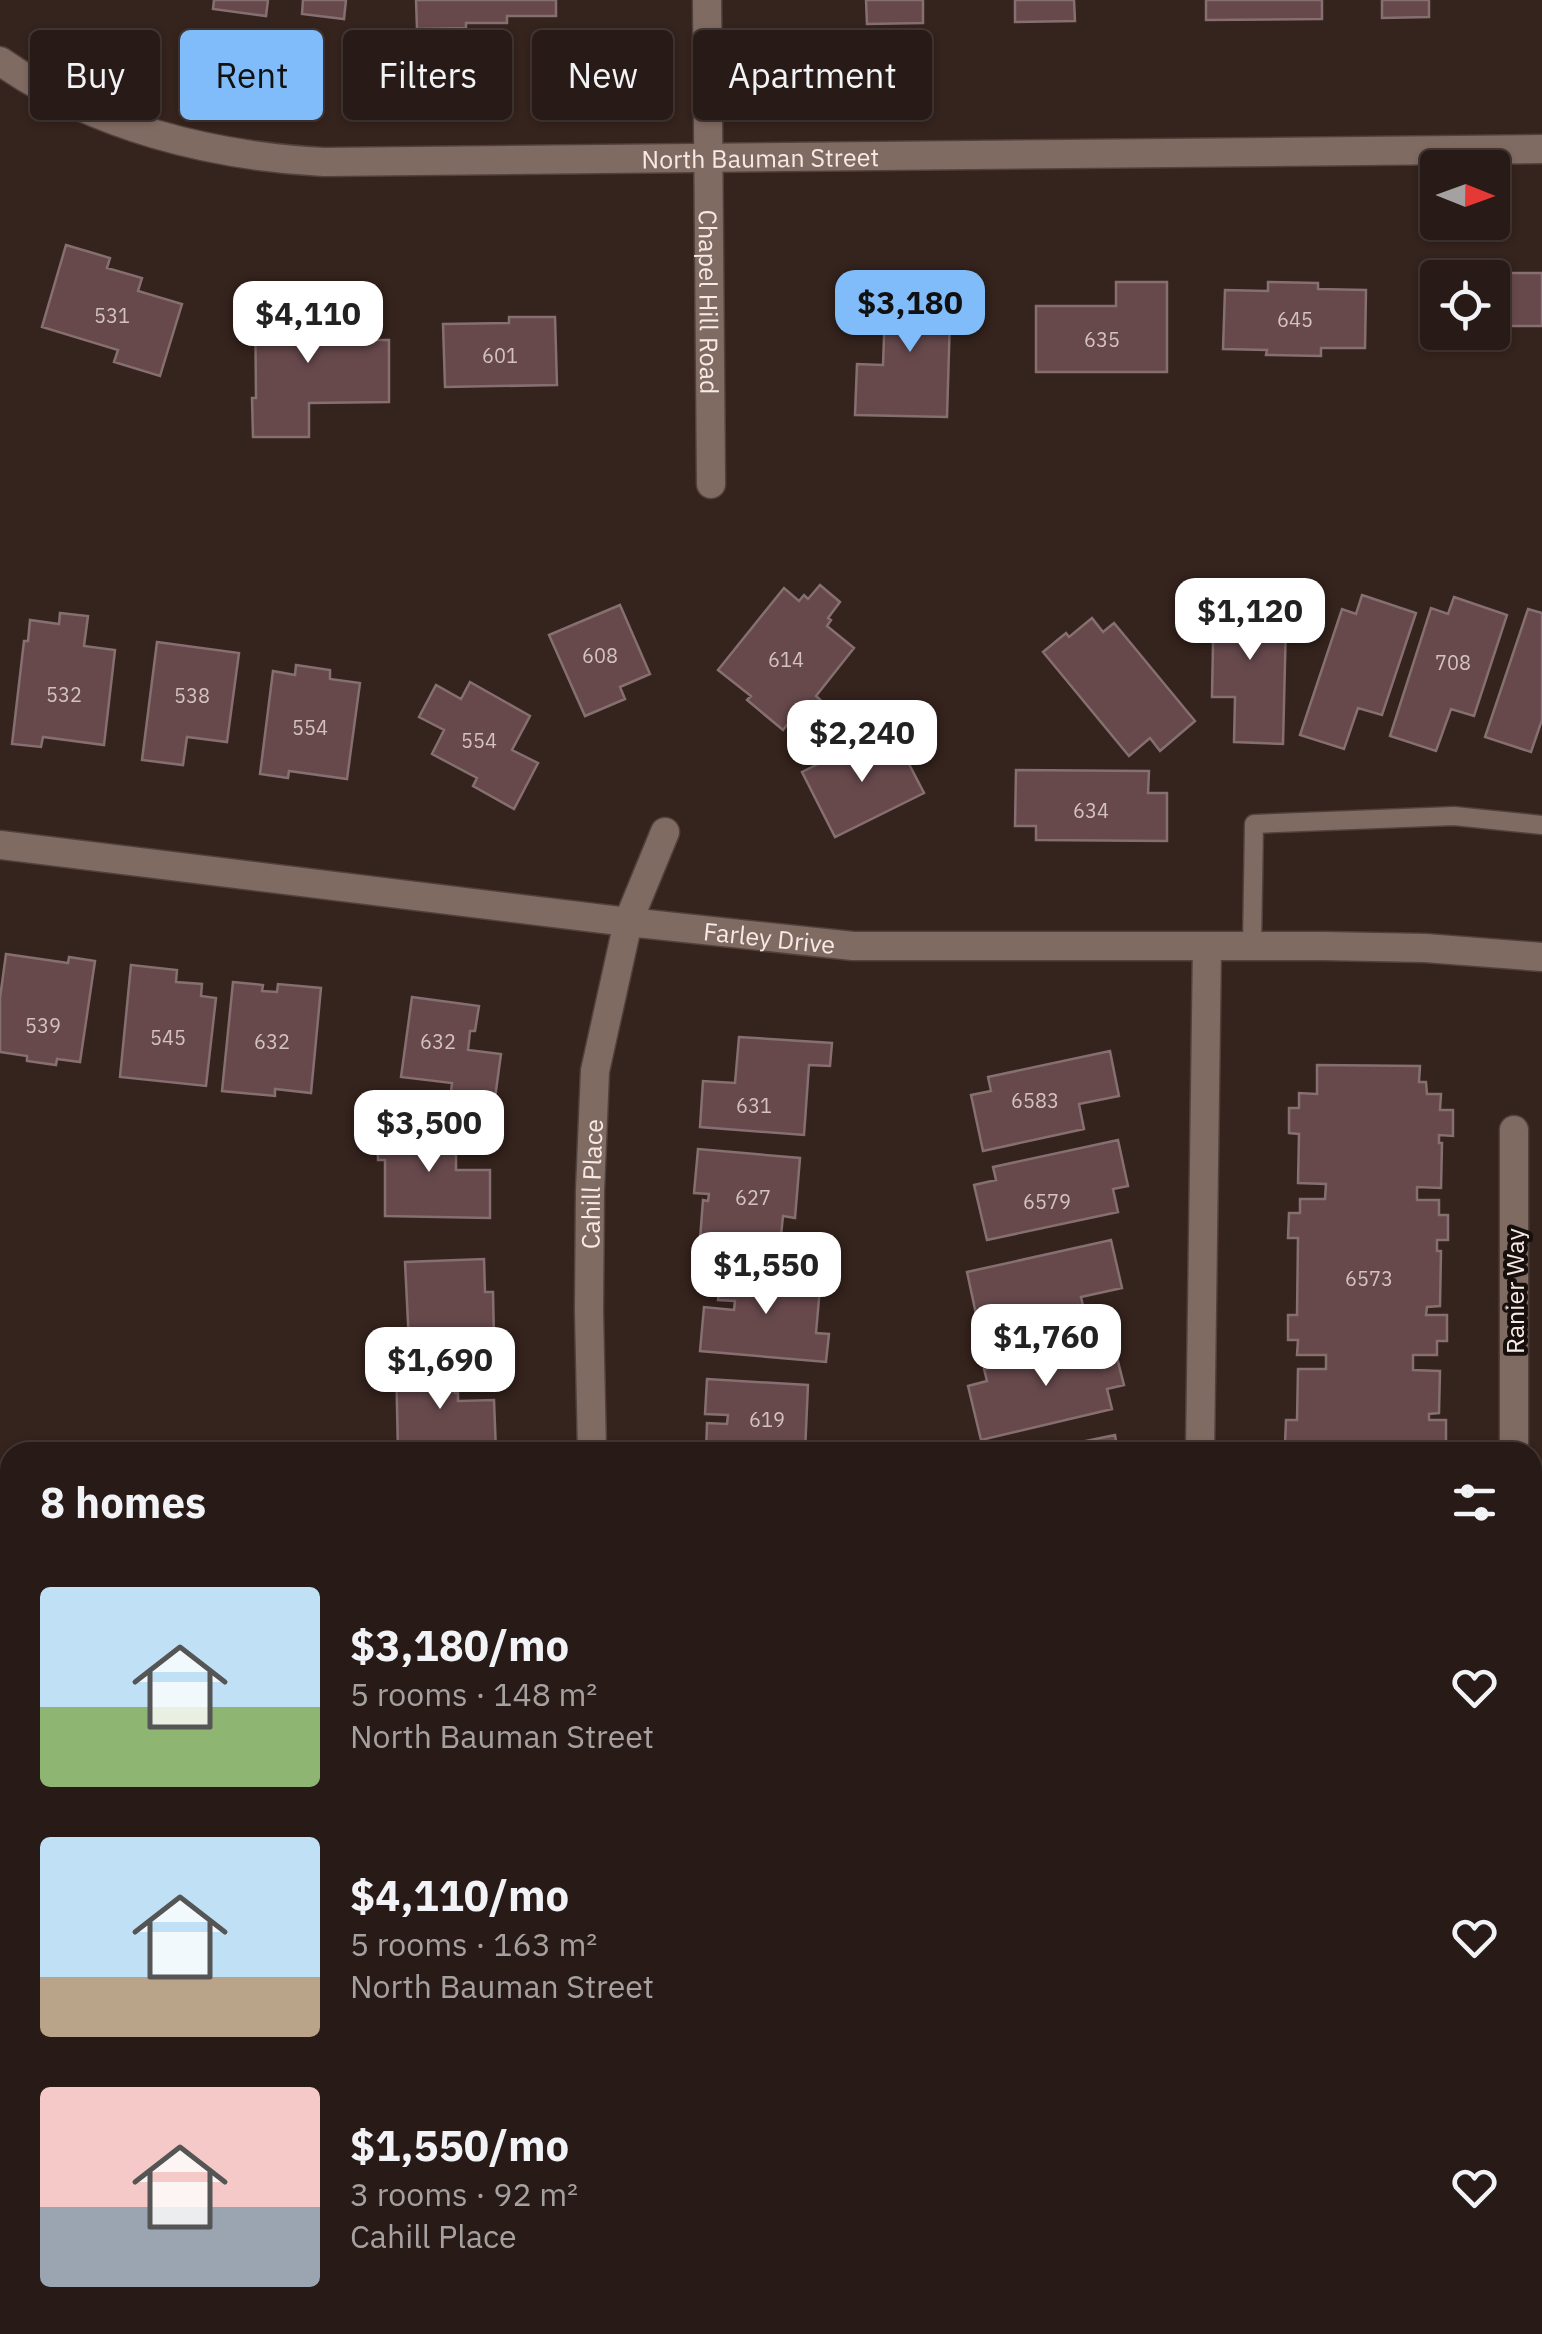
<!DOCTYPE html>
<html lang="en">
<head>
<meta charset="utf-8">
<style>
  body { margin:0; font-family:"IBM Plex Sans",sans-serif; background:#342723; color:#f1f3f6; height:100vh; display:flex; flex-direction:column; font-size:38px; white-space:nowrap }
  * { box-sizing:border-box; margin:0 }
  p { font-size:32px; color:#a5a1a1 }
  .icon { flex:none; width:55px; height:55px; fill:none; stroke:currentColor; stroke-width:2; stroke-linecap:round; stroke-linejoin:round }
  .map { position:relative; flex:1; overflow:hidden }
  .panel { position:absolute; left:0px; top:1442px; width:1542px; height:892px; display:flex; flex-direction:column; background:#281a16; border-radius:30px 30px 0 0; box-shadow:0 2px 8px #0004,0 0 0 2px #443835 }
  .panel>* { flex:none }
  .hud { position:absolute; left:30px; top:30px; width:1000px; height:90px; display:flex; gap:20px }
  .needle { width:65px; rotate:91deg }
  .controls { position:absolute; left:1420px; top:150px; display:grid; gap:20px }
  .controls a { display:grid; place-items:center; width:90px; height:90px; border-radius:10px; background:#281a16; box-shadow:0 2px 8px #0004,0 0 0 2px #443835; font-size:50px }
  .price { position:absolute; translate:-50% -85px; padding:0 22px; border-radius:20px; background:#fff; color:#222; font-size:32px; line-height:65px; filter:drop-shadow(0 2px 5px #0008) }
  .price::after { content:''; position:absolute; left:50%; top:60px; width:30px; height:22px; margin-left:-15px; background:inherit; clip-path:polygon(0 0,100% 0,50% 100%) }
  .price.active { background:#81bcfa; color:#111 }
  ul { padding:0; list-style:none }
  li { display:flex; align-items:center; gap:30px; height:250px; padding:0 40px }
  li span { display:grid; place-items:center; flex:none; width:280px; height:200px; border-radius:10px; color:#555 }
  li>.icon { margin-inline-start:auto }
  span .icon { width:120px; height:120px; fill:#fffc; stroke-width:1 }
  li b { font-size:42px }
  h2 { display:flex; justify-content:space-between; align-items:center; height:120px; padding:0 40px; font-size:42px }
  .pill { padding:0 35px; border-radius:10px; background:#281a16; box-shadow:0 2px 8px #0004,0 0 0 2px #443835; font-size:35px; line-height:90px }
  .pill.active { background:#81bcfa; color:#111 }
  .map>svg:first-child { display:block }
  .forest { fill:#5f5b3f }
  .building { fill:#67494c; stroke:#866f71; stroke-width:2.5; fill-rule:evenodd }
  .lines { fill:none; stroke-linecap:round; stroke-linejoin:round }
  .service-casing { stroke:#51413d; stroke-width:21 }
  .minor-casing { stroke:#51413d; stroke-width:31 }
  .service { stroke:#806b63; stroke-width:18 }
  .minor { stroke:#806b63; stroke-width:28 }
  .labels { text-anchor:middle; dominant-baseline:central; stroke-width:8; stroke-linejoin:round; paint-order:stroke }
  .number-label { font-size:20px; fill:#d3c2c0 }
  .street-label { font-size:25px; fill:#f7eae6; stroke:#170f0c }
</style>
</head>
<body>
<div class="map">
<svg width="1542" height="2334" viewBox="0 0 1542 2334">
  <rect width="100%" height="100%" fill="#35231d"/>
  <path class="forest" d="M0 2043H10V2289H0Z
    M1532 2055H1542V2334H298L299 2325H1532Z"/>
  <path class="building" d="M214 0H268L266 16 213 9Z
    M303 0H346L344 19 302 14Z
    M416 0H556V16H507V23H466V28L417 29Z
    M866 0H923V23L867 24Z
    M1015 0H1074L1075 21 1015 22Z
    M1206 0H1322V19L1206 20Z
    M1382 0H1429V17L1382 18Z
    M66 245 110 258 107 268 142 278 138 291 182 304 160 376 114 362 118 350 42 327Z
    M1425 273H1542V326H1510V339H1426ZM1438 278H1492V332H1438Z
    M886 282 951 284 947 417 855 415 857 364 883 365Z
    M1116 282H1167V372H1036V306H1116Z
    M1268 282 1318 283V289L1366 290 1365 348H1321V356L1266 355 1267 350 1223 349 1225 290 1268 291Z
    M255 292H319L320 340H389V402L309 403V437H253L252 398H256Z
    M509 317H555L557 385 445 387 443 324 509 323Z
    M820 585 840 602 828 618 831 620 827 626 854 648 816 696 826 705 800 736 787 725 783 730 747 700 751 696 718 670 784 588 799 601 804 595 808 599Z
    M1214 590 1271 591 1269 613H1281V622H1286L1283 744 1234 742 1235 697H1212Z
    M1362 595 1416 613 1382 715 1358 708 1344 749 1300 735 1342 609 1356 614Z
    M1454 597 1507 615 1474 716 1451 709 1436 751 1390 736 1431 608 1448 614Z
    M620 605 650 674 620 687 625 699 585 716 549 635Z
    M1528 609 1542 613V720L1531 752 1485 737Z
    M60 613 88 616 84 646 115 650 104 745 43 737 41 747 12 744 24 641H28L30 620 59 624Z
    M1092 618 1103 632 1114 623 1195 721 1160 751 1150 738 1129 756 1043 652 1066 633 1069 637Z
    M157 642 239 653 227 742 187 737 183 765 142 760Z
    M296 665 330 670V679L360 683 347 779 289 771 288 778 260 774 273 671 295 675Z
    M470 682 530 716 512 750 538 763 514 809 473 786 477 778 432 754 444 730 419 717 436 685 461 699Z
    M895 737 924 793 835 837 802 772 848 749 852 758Z
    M1016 770 1149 771 1148 793H1167V841L1036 840V826H1015Z
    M6 954 68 963 69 957 95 961 80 1062 57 1059 56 1065 27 1061V1056L0 1052V998Z
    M131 965 177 970 176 982 202 984 201 996 216 998 206 1086 120 1077Z
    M233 982 263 985 262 991 277 992 278 984 321 988 311 1093 275 1089V1096L222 1091Z
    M412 997 479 1006 475 1031H470L468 1050 501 1054 495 1098 451 1092 452 1083 401 1077Z
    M739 1037 832 1043 830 1066 809 1065 804 1135 700 1127 703 1081 735 1083Z
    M1110 1051 1119 1096 1079 1104 1084 1129 983 1151 971 1095 991 1091 988 1077Z
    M1317 1065 1420 1066 1419 1082H1426L1427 1094H1441L1440 1110H1453V1136L1439 1135V1143H1442L1441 1188 1417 1187V1200H1439V1215H1448V1240H1437V1251H1441L1440 1306 1427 1307 1426 1315H1447V1341H1437V1355H1413V1370L1440 1371 1439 1413 1429 1414V1420H1446V1446H1436V1452H1296V1444H1285L1286 1420H1297L1298 1369H1326V1355H1297L1298 1340H1288V1315H1297L1298 1238H1288L1289 1213H1300V1199H1325L1326 1184 1298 1183 1299 1134 1289 1133V1108H1299V1093L1317 1094Z
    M377 1125 449 1126 448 1148H456V1170H490V1218L385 1216V1160H378Z
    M1118 1140 1128 1186 1113 1189 1118 1212 987 1240 974 1185 996 1180 993 1167Z
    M698 1149 800 1158 795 1218 783 1216 780 1246 700 1239 703 1200 708 1201 709 1194 694 1193Z
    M1111 1240 1122 1288 1081 1297 1086 1319 982 1342 967 1272Z
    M484 1259 485 1292H493L494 1340 409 1343 405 1262Z
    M721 1268 821 1276 816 1333 829 1334 826 1362 700 1351 704 1307 734 1310 735 1301 718 1300Z
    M1112 1338 1124 1385 1107 1389 1112 1409 981 1440 968 1386 987 1381 984 1369Z
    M454 1359 455 1393H458V1401L494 1400 496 1452H398L396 1361Z
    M707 1379 808 1385 805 1452H706L707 1423 727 1424 728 1415 705 1414Z
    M1115 1435 1118 1452H1032Z
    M0 1491 10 1494V1506L0 1546Z
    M0 1831 10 1834V1946L0 1943Z"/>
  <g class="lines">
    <defs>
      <path id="service" d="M1252 946 1254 824 1454 816 1542 825"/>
      <g id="minor">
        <path id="s1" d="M707 0 711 484"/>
        <path id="s2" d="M0 61C94 127 211 156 324 162L1542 149"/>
        <path id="s3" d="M0 845 628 922 853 946H1324L1425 948 1542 957"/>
        <path d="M1514 1130V1452"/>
        <path id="s4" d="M592 1452 589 1310 590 1190 595 1071 628 922 665 832"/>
        <path d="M1200 1452 1207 947"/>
        <path d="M1532 1530H1542"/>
        <path d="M1532 1634 1542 1687"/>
        <path d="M0 1726 10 1728"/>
      </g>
    </defs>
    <use href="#service" class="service-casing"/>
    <use href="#minor" class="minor-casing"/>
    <use href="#service" class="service"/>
    <use href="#minor" class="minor"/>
  </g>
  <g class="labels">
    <g class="number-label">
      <text x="112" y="315">531</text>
      <text x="1295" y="319">645</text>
      <text x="1102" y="339">635</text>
      <text x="500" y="355">601</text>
      <text x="600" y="655">608</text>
      <text x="786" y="659">614</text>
      <text x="1453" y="662">708</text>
      <text x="64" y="694">532</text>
      <text x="192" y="695">538</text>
      <text x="310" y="727">554</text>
      <text x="479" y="740">554</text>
      <text x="1091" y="810">634</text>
      <text x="43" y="1025">539</text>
      <text x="168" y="1037">545</text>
      <text x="272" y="1041">632</text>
      <text x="438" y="1041">632</text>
      <text x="1035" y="1100">6583</text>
      <text x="754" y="1105">631</text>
      <text x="753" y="1197">627</text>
      <text x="1047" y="1201">6579</text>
      <text x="1369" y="1278">6573</text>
      <text x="767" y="1419">619</text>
    </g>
    <g class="street-label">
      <text stroke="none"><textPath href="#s2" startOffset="780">North Bauman Street</textPath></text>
      <text stroke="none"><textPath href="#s1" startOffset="302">Chapel Hill Road</textPath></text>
      <text stroke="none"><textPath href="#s3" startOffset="775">Farley Drive</textPath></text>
      <text stroke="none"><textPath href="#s4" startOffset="268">Cahill Place</textPath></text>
      <text transform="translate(1514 1291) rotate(-90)">Ranier Way</text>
    </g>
  </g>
</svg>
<div class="controls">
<a><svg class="needle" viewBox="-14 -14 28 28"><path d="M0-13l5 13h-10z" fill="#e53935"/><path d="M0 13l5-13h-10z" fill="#a5a1a1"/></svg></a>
<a><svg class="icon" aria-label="locate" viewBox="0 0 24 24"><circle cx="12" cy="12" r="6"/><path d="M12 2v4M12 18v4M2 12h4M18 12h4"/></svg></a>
</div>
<b class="price active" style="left:910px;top:355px">$3,180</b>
<b class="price" style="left:308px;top:366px">$4,110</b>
<b class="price" style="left:1250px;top:663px">$1,120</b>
<b class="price" style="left:862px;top:785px">$2,240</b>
<b class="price" style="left:429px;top:1175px">$3,500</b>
<b class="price" style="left:766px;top:1317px">$1,550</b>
<b class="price" style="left:1046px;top:1389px">$1,760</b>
<b class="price" style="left:440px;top:1412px">$1,690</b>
<div class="hud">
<a class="pill">Buy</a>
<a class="pill active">Rent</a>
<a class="pill">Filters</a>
<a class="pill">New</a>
<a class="pill">Apartment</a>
</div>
<section class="panel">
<h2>8 homes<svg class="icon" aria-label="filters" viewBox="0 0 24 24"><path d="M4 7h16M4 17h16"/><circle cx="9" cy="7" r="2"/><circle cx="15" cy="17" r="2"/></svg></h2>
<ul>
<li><span style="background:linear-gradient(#bfe0f5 60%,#8fb573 0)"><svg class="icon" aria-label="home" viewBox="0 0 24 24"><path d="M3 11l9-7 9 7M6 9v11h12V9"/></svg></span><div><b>$3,180/mo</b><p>5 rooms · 148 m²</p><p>North Bauman Street</p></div><svg class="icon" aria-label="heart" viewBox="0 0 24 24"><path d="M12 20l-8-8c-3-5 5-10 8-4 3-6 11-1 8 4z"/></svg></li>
<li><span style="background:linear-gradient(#bfe0f5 70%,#b9a48a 0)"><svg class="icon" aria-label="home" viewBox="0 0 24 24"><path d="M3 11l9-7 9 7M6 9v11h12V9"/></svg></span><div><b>$4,110/mo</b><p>5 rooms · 163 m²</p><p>North Bauman Street</p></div><svg class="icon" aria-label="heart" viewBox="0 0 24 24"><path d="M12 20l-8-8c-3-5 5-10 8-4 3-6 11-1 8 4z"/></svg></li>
<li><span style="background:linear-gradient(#f6c9c9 60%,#9aa5b1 0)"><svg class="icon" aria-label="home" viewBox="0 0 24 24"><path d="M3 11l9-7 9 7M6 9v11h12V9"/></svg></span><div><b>$1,550/mo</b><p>3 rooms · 92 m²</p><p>Cahill Place</p></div><svg class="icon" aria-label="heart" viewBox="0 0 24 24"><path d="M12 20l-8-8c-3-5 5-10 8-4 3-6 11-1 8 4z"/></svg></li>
</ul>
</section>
</div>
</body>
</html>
